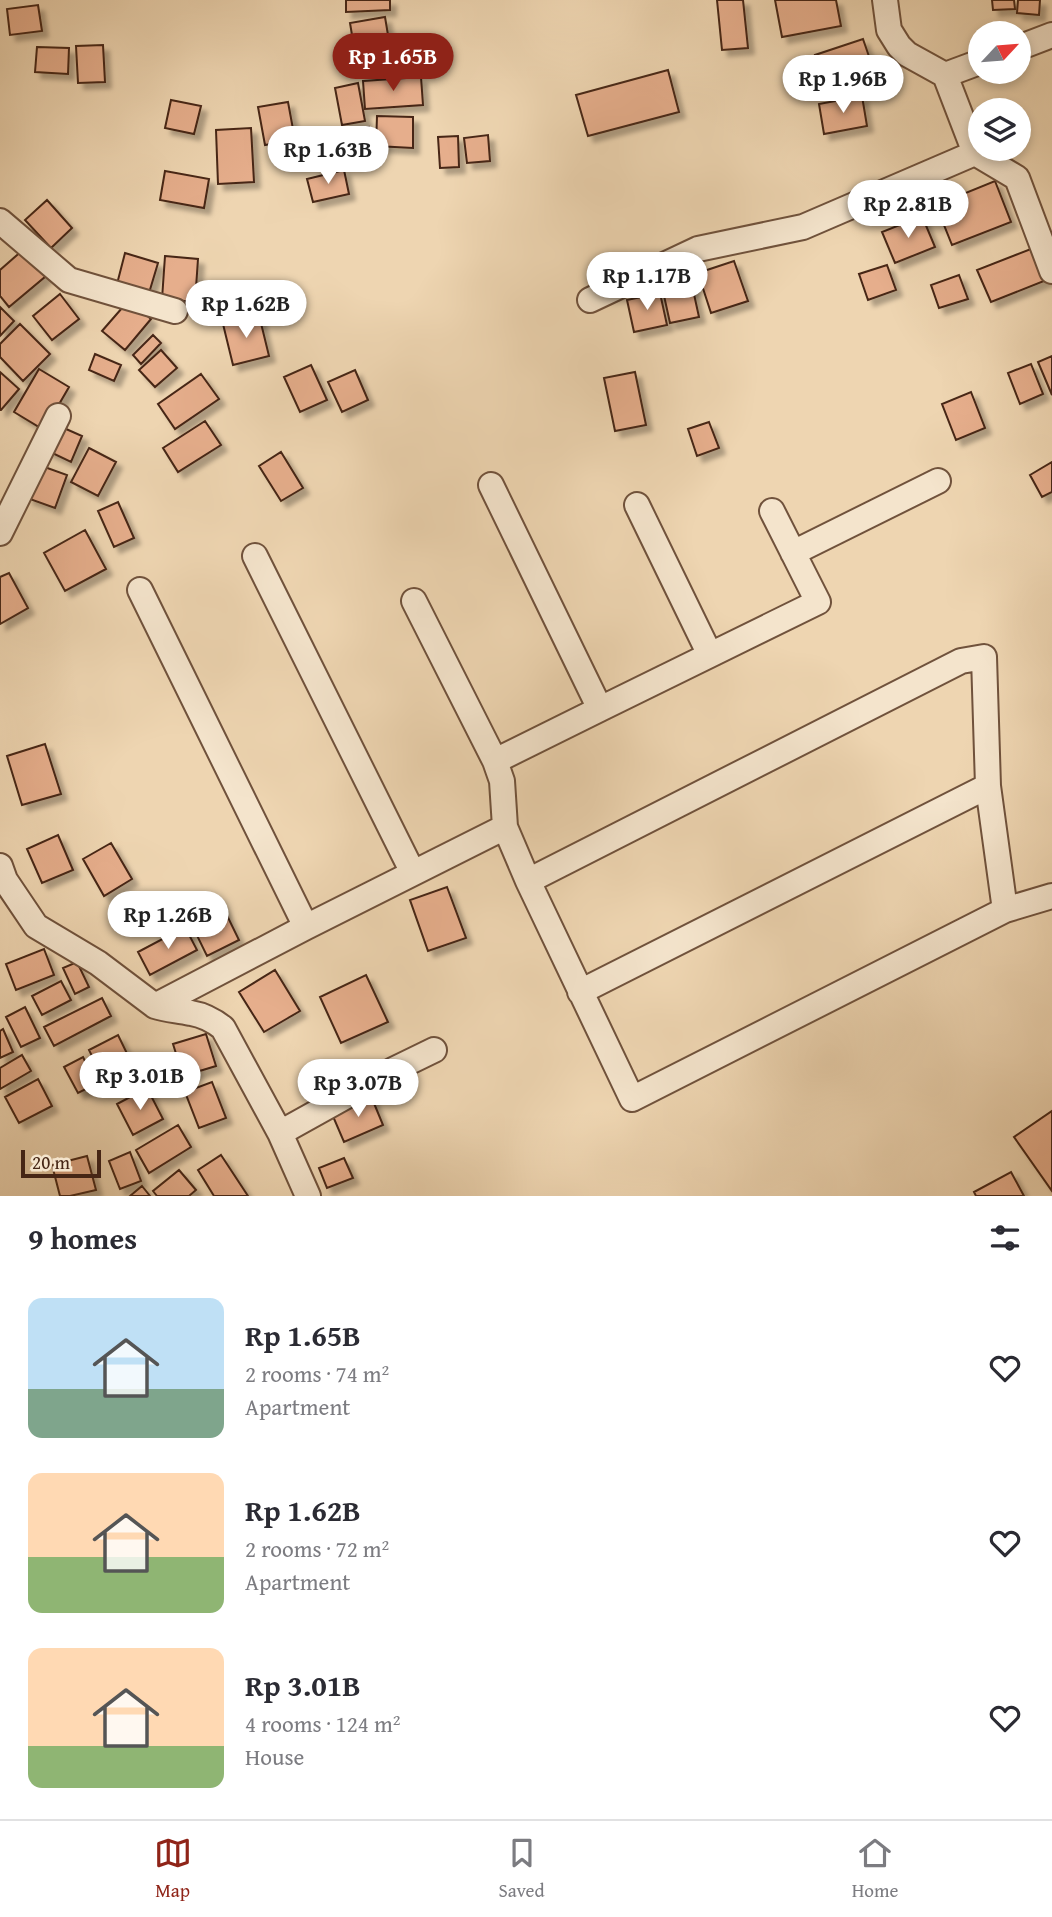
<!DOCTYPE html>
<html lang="en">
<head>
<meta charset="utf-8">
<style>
  body { margin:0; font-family:"Gentium Book Plus",serif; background:#f7f7f7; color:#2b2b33; height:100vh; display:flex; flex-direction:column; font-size:26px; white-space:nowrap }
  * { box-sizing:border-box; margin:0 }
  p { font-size:23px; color:#7c7c81 }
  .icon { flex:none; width:38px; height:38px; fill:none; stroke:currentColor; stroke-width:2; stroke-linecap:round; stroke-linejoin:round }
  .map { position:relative; height:1196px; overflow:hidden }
  .drawer { display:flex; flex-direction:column; background:#fff; flex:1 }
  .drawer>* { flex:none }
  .needle { width:46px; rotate:64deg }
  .controls { position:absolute; left:968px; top:21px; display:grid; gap:14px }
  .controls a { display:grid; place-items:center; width:63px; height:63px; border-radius:50%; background:#fff; box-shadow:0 4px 10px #0003; font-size:35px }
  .scale { position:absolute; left:21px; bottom:18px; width:80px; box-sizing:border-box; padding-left:7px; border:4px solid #462615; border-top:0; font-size:19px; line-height:24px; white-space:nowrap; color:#462615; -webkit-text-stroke:5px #f4e4cc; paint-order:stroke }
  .price { position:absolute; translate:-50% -60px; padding:0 16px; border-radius:24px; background:#fff; color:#222; font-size:23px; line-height:46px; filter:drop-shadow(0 2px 4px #0008) }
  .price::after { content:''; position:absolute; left:50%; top:42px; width:21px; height:16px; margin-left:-10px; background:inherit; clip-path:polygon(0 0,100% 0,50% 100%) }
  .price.active { background:#8f2418; color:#fff }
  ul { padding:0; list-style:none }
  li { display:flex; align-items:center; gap:21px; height:175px; padding:0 28px }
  li span { display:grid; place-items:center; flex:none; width:196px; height:140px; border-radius:14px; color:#555 }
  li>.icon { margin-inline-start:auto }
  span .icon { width:84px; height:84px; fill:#fffc; stroke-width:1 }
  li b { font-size:30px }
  h2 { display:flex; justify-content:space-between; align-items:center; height:84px; padding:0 28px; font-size:30px }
  .tab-bar { display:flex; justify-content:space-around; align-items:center; height:98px; border-top:2px solid #e1e1e2; background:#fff; font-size:19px; color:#7c7c81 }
  .tab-bar a { display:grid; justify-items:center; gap:4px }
  .tab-bar .active { color:#8f2418 }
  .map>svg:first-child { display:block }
  .building { fill:#e6ae8c; stroke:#462615; stroke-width:2; filter:url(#shadow) }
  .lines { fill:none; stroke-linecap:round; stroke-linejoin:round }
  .street-casing { stroke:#70523c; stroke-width:28 }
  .street { stroke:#f4e4cc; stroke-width:24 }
</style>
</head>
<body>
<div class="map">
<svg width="1052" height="1196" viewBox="0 0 1052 1196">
  <defs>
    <filter id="shadow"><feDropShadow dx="6" dy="6" stdDeviation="2" flood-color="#0004"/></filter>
  </defs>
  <rect width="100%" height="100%" fill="#eed5b1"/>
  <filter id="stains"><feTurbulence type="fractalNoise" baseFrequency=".00286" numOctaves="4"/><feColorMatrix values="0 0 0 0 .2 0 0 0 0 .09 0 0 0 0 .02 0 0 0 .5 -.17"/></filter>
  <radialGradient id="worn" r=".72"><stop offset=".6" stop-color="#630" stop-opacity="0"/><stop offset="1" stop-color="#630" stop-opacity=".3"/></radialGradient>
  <path class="building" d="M346 0H390V10L346 12Z
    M717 0H743L748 48 722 50Z
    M775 0H836L841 26 782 37Z
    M992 0H1014L1015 9 993 10Z
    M1018 0H1040L1039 15 1017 13Z
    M38 5 42 31 10 35 7 9Z
    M385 17 390 47 355 53 350 23Z
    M863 39 874 71 826 87 815 55Z
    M103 45 105 82 78 83 76 46Z
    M37 47 69 48 68 74 35 72Z
    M668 70 679 112 588 136 576 95Z
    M421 77 423 105 365 109 363 81Z
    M358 83 365 121 342 125 335 88Z
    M862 96 867 126 824 134 819 104Z
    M171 100 201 106 194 134 165 128Z
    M288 102 295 140 265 145 258 107Z
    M377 116 413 117V148L376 146Z
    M369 127 374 149 339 155 334 133Z
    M251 128 254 182 218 184 216 130Z
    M488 135 490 161 467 163 464 138Z
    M458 136 459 167 440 168 438 137Z
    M344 170 349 194 313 202 307 179Z
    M165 171 209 179 204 208 160 200Z
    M995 181 1011 222 952 245 936 205Z
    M47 200 72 228 51 248 25 220Z
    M922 216 935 247 895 263 882 232Z
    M1036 247 1049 279 991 302 977 270Z
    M24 249 46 276 9 307 0 296V270Z
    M125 253 158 263 149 293 117 284Z
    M165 256 198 259 195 302 162 299Z
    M734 261 748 301 711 313 698 273Z
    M887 265 896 290 868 300 859 274Z
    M959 275 968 299 939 308 931 285Z
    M690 276 699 317 670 323 661 282Z
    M660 293 667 325 634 332 627 300Z
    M60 294 79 319 52 340 33 316Z
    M129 300 151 319 125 350 102 331Z
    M0 307 14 321 0 336Z
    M259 315 269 356 233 365 223 324Z
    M20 324 50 354 23 381 0 357V344Z
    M153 335 161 343 141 364 133 355Z
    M161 350 177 368 155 387 139 370Z
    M95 354 121 365 114 381 89 370Z
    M1052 356V395L1038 362Z
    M1031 364 1043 394 1020 404 1008 373Z
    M311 365 327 400 300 412 284 377Z
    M39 369 69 387 44 430 14 412Z
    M355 370 368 400 342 412 328 382Z
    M0 372 19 389 1 410H0Z
    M635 372 646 425 615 431 604 378Z
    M201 374 219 399 175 429 158 404Z
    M971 392 985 428 956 440 942 404Z
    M205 421 221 445 178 472 163 448Z
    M709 422 719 448 697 456 688 429Z
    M57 425 82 436 71 462 46 450Z
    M89 448 116 462 98 496 71 482Z
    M281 452 303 488 281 501 259 466Z
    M1052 462V492L1042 497 1030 475Z
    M39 465 67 475 55 508 27 498Z
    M118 502 134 538 114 547 98 511Z
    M85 530 106 569 65 591 44 553Z
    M9 573 28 608 0 624V577Z
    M45 744 61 794 22 805 7 756Z
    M58 835 73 870 42 883 27 849Z
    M111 843 132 879 104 896 83 859Z
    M447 887 466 938 428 951 410 900Z
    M218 897 239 940 207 956 186 913Z
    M185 927 197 950 150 975 138 952Z
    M44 949 54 975 16 990 6 964Z
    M77 962 89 987 75 994 63 968Z
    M275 970 300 1011 264 1032 239 992Z
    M366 975 388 1022 341 1043 320 997Z
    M61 981 71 1000 42 1015 32 996Z
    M102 998 111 1016 54 1046 44 1027Z
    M25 1007 40 1038 21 1047 6 1017Z
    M3 1029 13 1052 0 1058V1031Z
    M206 1034 216 1066 183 1076 173 1044Z
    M118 1035 135 1070 106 1085 89 1050Z
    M22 1055 31 1071 0 1089V1068Z
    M83 1057 96 1084 78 1093 64 1067Z
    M38 1079 52 1106 19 1123 5 1097Z
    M212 1082 226 1118 199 1128 185 1092Z
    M147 1088 163 1119 133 1135 117 1104Z
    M371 1096 383 1125 344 1142 332 1114Z
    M1052 1111V1191L1014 1137Z
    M178 1125 191 1147 149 1173 136 1150Z
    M130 1152 141 1181 120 1189 109 1161Z
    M221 1155 248 1196H214L198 1170Z
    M87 1156 96 1190 70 1196H60L52 1165Z
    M344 1158 353 1178 327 1188 319 1168Z
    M179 1170 196 1190 189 1196H157L153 1191Z
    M1011 1172 1024 1196H976L974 1192Z
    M142 1186 150 1196H130Z"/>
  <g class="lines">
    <defs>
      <path id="street" d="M885 0 889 30 899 46 907 54 945 75 975 153 1017 178 1052 271
        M1018 48 1052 35
        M945 75 980 62
        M0 221 69 280 175 311
        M590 300 698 249 803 227 975 153
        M491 485 600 709 495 761
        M0 533 58 416
        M793 553 938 481
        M255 556 413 873
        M140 590 306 927
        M414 601 495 761 502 781 505 827
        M710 655 818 602 772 511
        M600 709 710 655 637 505
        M0 866 5 880 36 926 98 963 155 1006C167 1010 178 1010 191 1013 203 1015 213 1020 223 1028L280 1133 308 1196
        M528 881 961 661 984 657 988 786 1005 910
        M580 992 988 786
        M155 1006 306 927 505 827 528 881 632 1099 1005 910 1052 896
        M280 1133 395 1069 434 1050"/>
    </defs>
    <use href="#street" class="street-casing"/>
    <use href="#street" class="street"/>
  </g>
  <rect width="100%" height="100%" filter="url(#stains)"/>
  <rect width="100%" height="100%" fill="url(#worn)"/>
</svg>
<div class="controls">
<a><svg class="needle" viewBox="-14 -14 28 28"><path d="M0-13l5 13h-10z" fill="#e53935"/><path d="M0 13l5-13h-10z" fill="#7c7c81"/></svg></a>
<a><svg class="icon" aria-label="layers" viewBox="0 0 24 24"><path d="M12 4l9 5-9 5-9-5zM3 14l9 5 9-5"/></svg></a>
</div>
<div class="scale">20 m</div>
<b class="price active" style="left:393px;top:93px">Rp 1.65B</b>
<b class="price" style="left:843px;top:115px">Rp 1.96B</b>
<b class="price" style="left:328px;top:186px">Rp 1.63B</b>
<b class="price" style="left:908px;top:240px">Rp 2.81B</b>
<b class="price" style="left:647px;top:312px">Rp 1.17B</b>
<b class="price" style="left:246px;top:340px">Rp 1.62B</b>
<b class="price" style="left:168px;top:951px">Rp 1.26B</b>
<b class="price" style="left:140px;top:1112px">Rp 3.01B</b>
<b class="price" style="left:358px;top:1119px">Rp 3.07B</b>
</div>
<section class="drawer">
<h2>9 homes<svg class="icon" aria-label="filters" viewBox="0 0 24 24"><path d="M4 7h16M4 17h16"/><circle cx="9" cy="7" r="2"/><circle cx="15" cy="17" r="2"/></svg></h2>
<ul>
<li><span style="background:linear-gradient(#bfe0f5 65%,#7fa58c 0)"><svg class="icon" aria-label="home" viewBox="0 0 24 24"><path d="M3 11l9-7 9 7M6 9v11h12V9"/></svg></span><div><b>Rp 1.65B</b><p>2 rooms · 74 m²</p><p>Apartment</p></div><svg class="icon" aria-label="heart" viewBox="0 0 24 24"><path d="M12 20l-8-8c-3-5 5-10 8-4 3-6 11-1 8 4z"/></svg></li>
<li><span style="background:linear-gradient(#ffd9b3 60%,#8fb573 0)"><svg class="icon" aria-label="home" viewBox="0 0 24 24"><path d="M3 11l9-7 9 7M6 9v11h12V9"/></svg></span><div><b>Rp 1.62B</b><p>2 rooms · 72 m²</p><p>Apartment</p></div><svg class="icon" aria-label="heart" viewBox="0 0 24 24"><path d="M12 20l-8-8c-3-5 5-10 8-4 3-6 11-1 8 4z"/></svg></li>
<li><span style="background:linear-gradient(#ffd9b3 70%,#8fb573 0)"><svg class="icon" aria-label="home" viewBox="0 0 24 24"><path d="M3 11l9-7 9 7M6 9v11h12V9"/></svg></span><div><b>Rp 3.01B</b><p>4 rooms · 124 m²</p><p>House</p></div><svg class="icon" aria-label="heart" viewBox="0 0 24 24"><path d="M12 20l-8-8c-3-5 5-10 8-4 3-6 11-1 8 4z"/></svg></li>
</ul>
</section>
<nav class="tab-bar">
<a class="active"><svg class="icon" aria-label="map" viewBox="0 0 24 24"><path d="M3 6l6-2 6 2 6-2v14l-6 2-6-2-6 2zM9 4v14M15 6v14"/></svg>Map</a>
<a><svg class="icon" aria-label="saved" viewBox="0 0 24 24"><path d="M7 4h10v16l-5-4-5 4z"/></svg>Saved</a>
<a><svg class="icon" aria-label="home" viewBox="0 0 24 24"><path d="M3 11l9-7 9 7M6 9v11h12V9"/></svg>Home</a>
</nav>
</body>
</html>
